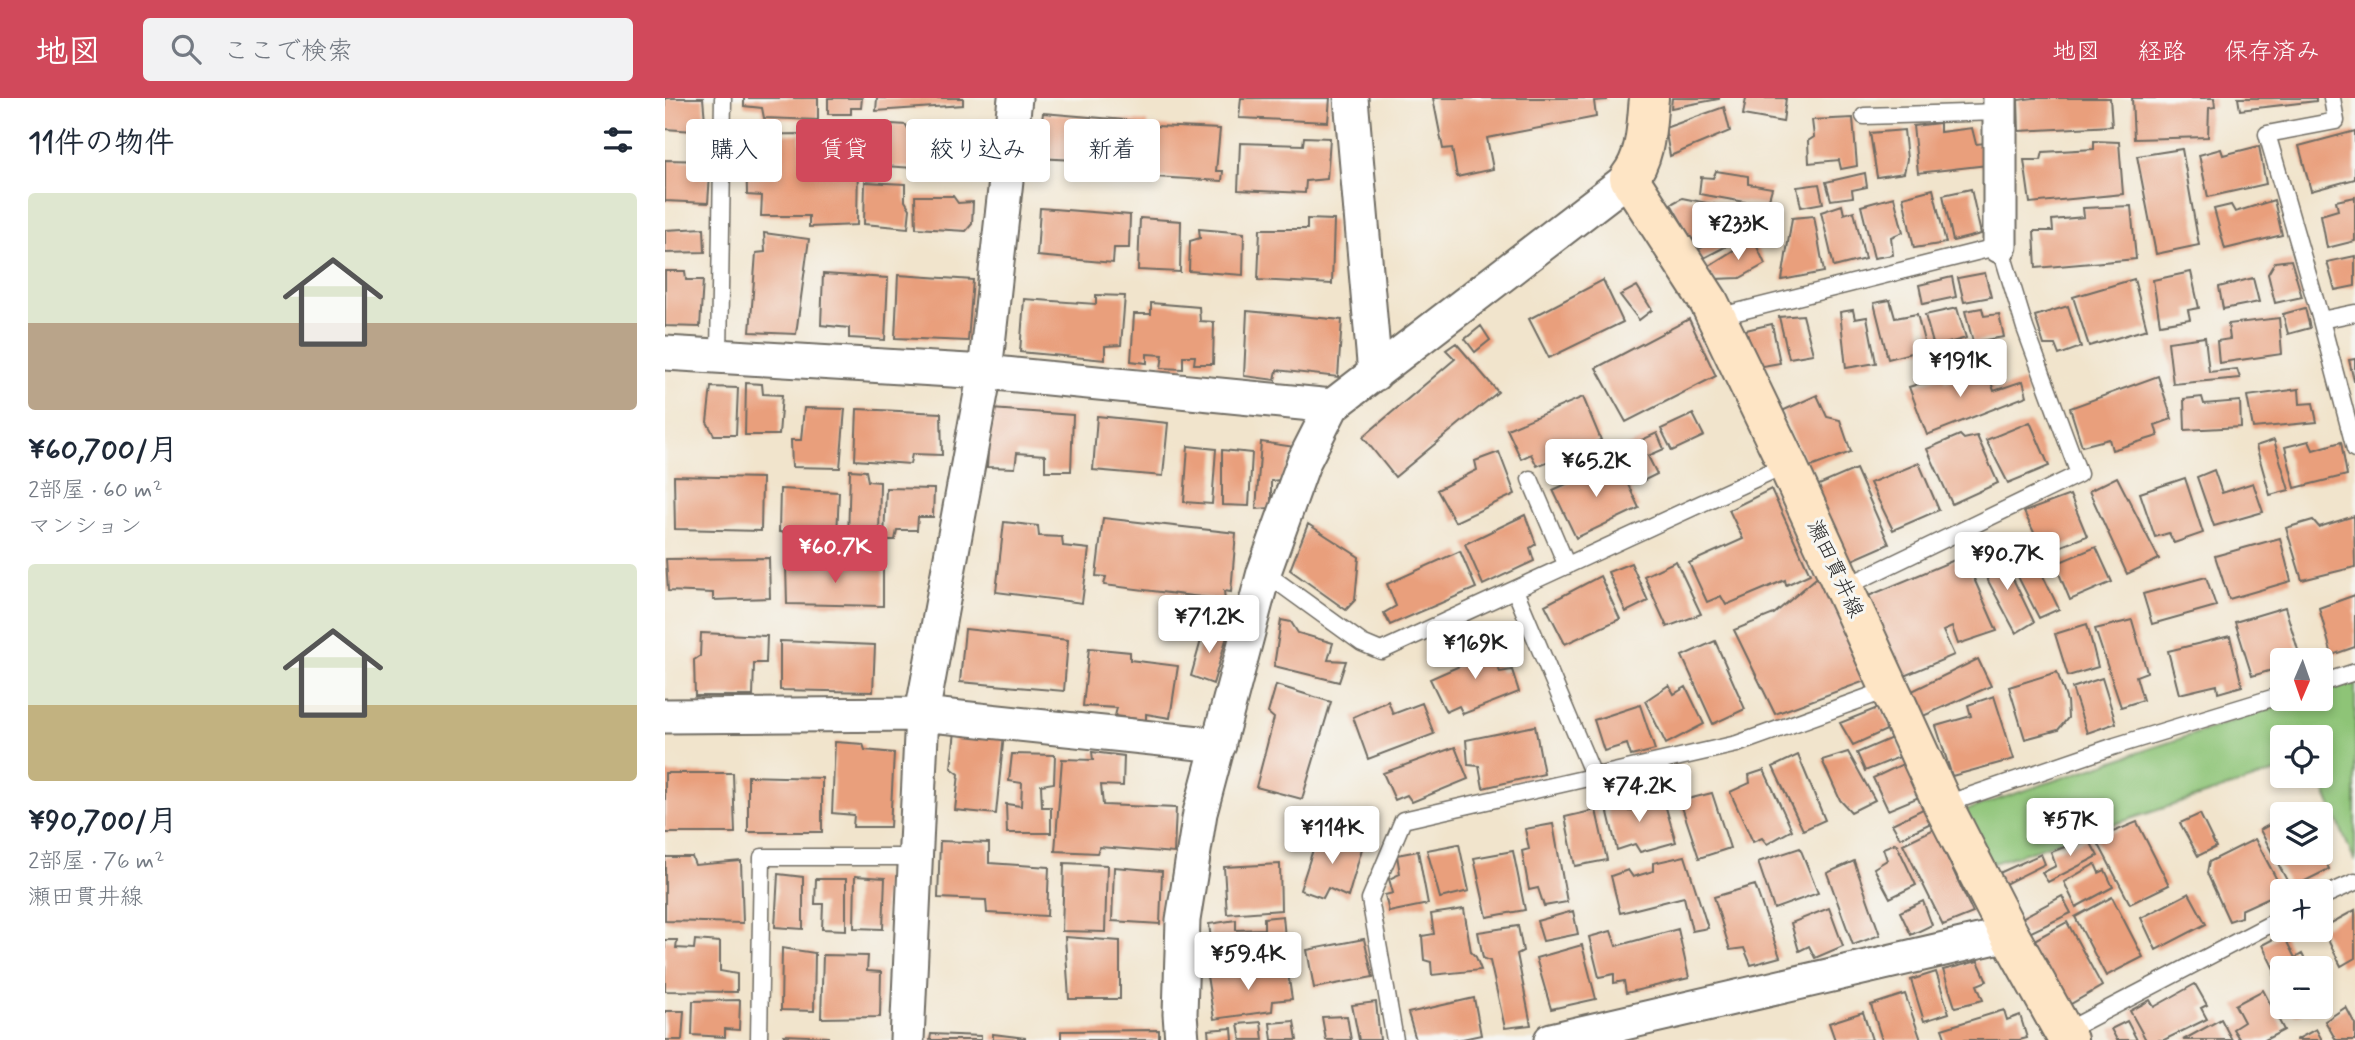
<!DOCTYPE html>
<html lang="ja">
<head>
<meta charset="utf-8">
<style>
  body { margin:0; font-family:Mynerve,"Klee One",sans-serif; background:#f2f2f3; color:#1f2937; height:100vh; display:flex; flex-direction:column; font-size:26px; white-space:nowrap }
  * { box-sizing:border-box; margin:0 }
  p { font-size:23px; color:#747a83 }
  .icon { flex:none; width:38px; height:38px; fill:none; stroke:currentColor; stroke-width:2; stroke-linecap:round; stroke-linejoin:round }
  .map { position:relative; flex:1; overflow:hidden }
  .sheet { display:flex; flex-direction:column; background:#fff; width:665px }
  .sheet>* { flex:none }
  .hud { position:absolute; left:21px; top:21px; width:665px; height:63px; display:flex; gap:14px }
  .needle { width:46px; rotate:182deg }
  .buttons { position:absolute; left:1605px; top:550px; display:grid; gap:14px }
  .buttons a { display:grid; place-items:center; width:63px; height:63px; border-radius:7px; background:#fff; box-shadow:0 4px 10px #0003; font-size:35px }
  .price { position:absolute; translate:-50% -60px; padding:0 16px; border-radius:7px; background:#fff; color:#222; font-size:23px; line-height:46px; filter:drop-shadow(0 2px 4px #0008) }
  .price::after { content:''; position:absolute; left:50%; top:42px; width:21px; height:16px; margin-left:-10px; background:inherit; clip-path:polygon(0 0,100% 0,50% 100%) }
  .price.on { background:#d1495b; color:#fff }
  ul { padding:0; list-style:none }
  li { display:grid; align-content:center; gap:14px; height:371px; padding:0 28px }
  li span { display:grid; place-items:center; height:217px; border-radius:7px; color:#555 }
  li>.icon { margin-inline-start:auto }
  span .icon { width:126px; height:126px; fill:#fffc; stroke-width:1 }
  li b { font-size:30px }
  h2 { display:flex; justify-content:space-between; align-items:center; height:84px; padding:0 28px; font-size:30px }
  .pill { padding:0 24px; border-radius:7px; background:#fff; box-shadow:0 4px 10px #0003; font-size:24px; line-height:63px }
  .pill.on { background:#d1495b; color:#fff }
  header { display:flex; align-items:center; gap:42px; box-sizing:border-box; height:98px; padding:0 35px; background:#d1495b; color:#fff }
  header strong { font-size:33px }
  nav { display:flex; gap:38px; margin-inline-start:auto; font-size:24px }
  .search { width:490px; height:63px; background:#f2f2f3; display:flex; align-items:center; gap:18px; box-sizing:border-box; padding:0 24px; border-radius:7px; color:#747a83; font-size:26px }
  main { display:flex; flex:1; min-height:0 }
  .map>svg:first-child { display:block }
  .green { fill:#8ec477; stroke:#5c7851; stroke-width:2 }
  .building { fill:#e99f7b }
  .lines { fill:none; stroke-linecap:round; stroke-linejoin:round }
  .service-casing { stroke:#706c63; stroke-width:19 }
  .minor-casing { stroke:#706c63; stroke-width:37 }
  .secondary-casing { stroke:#706c63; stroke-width:42 }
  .service { stroke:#fff; stroke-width:16 }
  .minor { stroke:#fff; stroke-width:33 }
  .secondary { stroke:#fee5c5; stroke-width:38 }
  .labels { text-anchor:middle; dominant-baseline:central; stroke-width:6; stroke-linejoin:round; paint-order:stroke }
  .street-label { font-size:21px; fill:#2b2b2b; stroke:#f6f6f2 }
</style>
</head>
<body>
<header>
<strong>地図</strong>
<div class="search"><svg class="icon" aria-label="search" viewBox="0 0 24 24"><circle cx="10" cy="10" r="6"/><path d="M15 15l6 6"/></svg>ここで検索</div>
<nav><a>地図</a><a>経路</a><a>保存済み</a></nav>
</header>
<main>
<section class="sheet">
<h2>11件の物件<svg class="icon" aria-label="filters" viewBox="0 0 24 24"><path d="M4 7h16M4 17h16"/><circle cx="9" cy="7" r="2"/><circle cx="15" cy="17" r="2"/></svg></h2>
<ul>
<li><span style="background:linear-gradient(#dfe7d0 60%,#b9a48a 0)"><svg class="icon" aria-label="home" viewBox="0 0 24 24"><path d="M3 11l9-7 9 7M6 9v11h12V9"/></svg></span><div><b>¥60,700/月</b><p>2部屋 · 60 m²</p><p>マンション</p></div></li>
<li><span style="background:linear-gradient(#dfe7d0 65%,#c2b280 0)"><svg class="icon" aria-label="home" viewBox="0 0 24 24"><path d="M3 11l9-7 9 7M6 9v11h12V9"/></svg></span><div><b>¥90,700/月</b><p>2部屋 · 76 m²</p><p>瀬田貫井線</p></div></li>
</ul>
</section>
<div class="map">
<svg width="1690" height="942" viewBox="0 0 1690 942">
  <rect width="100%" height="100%" fill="#f6f6f2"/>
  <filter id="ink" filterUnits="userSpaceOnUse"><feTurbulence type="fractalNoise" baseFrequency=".0143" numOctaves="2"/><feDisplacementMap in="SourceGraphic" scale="14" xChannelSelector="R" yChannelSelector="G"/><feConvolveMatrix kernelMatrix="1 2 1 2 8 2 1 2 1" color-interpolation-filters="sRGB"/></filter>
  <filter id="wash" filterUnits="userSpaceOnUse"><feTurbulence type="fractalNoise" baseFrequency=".00686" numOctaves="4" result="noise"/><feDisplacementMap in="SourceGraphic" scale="28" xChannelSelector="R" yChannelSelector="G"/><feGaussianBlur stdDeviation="1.57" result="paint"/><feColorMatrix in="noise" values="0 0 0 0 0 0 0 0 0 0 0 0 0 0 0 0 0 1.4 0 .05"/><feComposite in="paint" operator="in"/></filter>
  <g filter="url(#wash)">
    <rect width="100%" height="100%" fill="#f1e4cc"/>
    <path class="green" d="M1690 583V764L1653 677H1656V639H1617V672L1322 767 1295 714 1637 600H1656V594Z"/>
    <g id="blocks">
      <path class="building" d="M0 0H38L40 23H30L29 33 0 31Z
        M79 0H153V22L99 20 97 10 79 8Z
        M163 0H197L196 10H186V16H163Z
        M212 0H298V7L211 13Z
        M576 0H665L663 24 574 20Z
        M768 0H942V2L929 3 931 19 822 40 828 71 792 79 787 50 778 51Z
        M1007 0H1054V1L1006 10Z
        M1081 0H1121L1118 24 1078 17Z
        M1368 0H1445L1447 28 1354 33 1353 2Z
        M1467 0H1549L1550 9 1544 10 1543 39 1469 41Z
        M1573 0H1651V3L1575 12Z
        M1059 9 1065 33 1005 58 1000 30Z
        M378 15 483 24 480 80 448 79 450 64 372 60Z
        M1188 20 1192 68 1176 71 1174 62 1144 65 1143 43 1149 39 1147 22Z
        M1275 25V34L1307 30 1311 46 1320 45 1322 67 1253 75 1248 28Z
        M227 26 241 27 246 36 245 46 252 52 249 70 204 67 203 29 222 31Z
        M490 28 555 31 551 73H558L557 83 490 79Z
        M1239 32 1242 61 1239 75 1212 79 1205 35Z
        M1690 33V81L1646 93 1634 48Z
        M258 35 272 36 273 42 311 44 317 52V67H310V74L257 69Z
        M135 36 136 64 193 63 192 127 144 129V118H96L97 98 82 97 81 37Z
        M639 39 665 40 662 81 641 83 640 95 573 92 575 45 638 47Z
        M1429 43 1454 44 1458 96 1365 105 1359 62H1376L1378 54 1429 51Z
        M1594 48 1601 86 1543 99 1534 57 1556 51 1558 57Z
        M1517 51 1534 147 1491 156 1472 58Z
        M0 62 46 63 43 105 0 103Z
        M1051 73 1083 78V86L1107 90 1102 108 1034 96 1036 79 1048 80Z
        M1200 75 1202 89 1187 92 1188 99 1166 102 1161 84Z
        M200 84 240 86V103L245 111 243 130 199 126Z
        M1154 86 1158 105 1136 109 1132 89Z
        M1268 91 1281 145 1249 150 1238 99Z
        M1306 91 1316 136 1288 143 1278 97Z
        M250 98H288L293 105 308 104 307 126 301 133 251 130Z
        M1229 99 1238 134 1226 139 1228 157 1209 160 1196 108Z
        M1690 99V143L1662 150 1656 117 1673 112 1671 103Z
        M1017 100 1072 111 1073 115 1027 142 1006 106Z
        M1609 102 1617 137 1560 151 1549 111 1566 107 1570 114Z
        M1177 107 1179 116 1189 113 1200 161 1169 169 1156 114Z
        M1466 108 1471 161 1371 170 1369 133H1388L1387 122 1419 119 1418 110Z
        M375 110 465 117 464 150H449L448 165 372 158Z
        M1090 113 1098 129 1035 162 1031 153 1050 142 1047 136Z
        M1149 118 1159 174 1117 182 1127 120Z
        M475 120 516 123 515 174 473 172Z
        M642 121 669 122 667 186 593 182 595 131H642Z
        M39 130 40 154 0 155V132Z
        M534 131 579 135 578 177 524 173 525 143 535 140Z
        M99 135 144 141 131 236 85 234 91 155 100 154Z
        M1088 140 1100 166 1075 180 1049 181 1042 169Z
        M1690 158V188L1670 192 1662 164Z
        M1626 162 1637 199 1610 205 1603 176 1610 164Z
        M0 173H20L21 182H38L35 229 0 228Z
        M1526 174 1534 210 1523 212 1525 221 1495 226 1488 182Z
        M1320 175 1326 199 1299 204 1293 180Z
        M158 176 223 180 220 242 184 240V230L156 227Z
        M233 177 308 182 303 243 230 240Z
        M1287 179 1291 199 1258 206 1254 187Z
        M1588 180 1594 204 1558 211 1554 189Z
        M1469 181 1482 231 1424 248 1408 199Z
        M938 182 958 224 884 260 864 221Z
        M972 188 987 212 974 222 955 197Z
        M431 197 460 198 456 247 440 248V262L355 254 359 201 431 206Z
        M1225 202 1230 220 1252 216 1261 251 1223 261 1209 205Z
        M486 205 534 209 535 223 549 224 548 266H529L530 258H518V271L496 270 498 257 482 256V265L466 263 469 216H486Z
        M1403 208 1416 249 1394 257 1390 247H1379L1370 218Z
        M1292 210 1301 240 1269 249 1260 217Z
        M1317 210 1319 218 1334 216 1339 239 1308 244 1300 213Z
        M1640 210 1645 230 1623 236 1618 216Z
        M1188 212 1190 221 1202 219 1211 265 1181 270 1175 214Z
        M582 213 677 222 673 279 612 272 610 282 579 278Z
        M1138 217 1148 256 1124 260 1114 219Z
        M1614 220 1617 256 1554 265 1552 243 1565 241 1563 226Z
        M1024 221 1051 278 961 324 931 270Z
        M1107 226 1115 265 1092 269 1081 232Z
        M816 228 825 242 810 254 800 241Z
        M1540 239 1544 274 1572 271 1575 280 1508 286 1503 244Z
        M791 245 833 294 730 379 698 339 790 261 781 252Z
        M1690 261V283H1689L1684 262Z
        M1321 269 1329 293 1358 283 1362 298 1262 337 1244 289 1278 278 1280 284Z
        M1493 278 1507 321 1490 327 1493 338 1447 352 1444 341 1417 348 1405 310Z
        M81 285 97 286 98 296 117 297 114 337H80Z
        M46 289 73 290 71 337H49L42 324Z
        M1634 291 1635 306 1648 305 1652 324 1588 330 1582 298Z
        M1152 297 1162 319 1175 322 1186 354 1143 370 1117 313Z
        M918 299 936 342 872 368 866 356 856 361 842 331Z
        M1537 299 1539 306 1575 303 1576 329 1520 332 1519 301Z
        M139 310 180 311 175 370 127 369 126 342H136Z
        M192 311 276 315 277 357 247 356 245 366 190 362Z
        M326 311 408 317 406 373H380V357L352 355 350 370 322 369Z
        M1028 316 1039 338 1007 353 996 331Z
        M432 318 503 325 498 378 428 372Z
        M1365 324 1384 368 1343 385 1321 342Z
        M992 335 999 351 983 358 992 376 974 385 959 350Z
        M1295 337 1299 341 1312 338 1333 385 1287 406 1262 351Z
        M1609 342 1624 392 1605 397 1591 348Z
        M1644 343 1648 352 1676 344 1682 377 1630 390 1620 349Z
        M596 344 630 349 616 382 606 383V410L591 411Z
        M523 348 551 351 547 406 519 404Z
        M557 352 587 355 584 408 557 407Z
        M834 354 850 396 790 424 772 392 812 372 810 363Z
        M952 363 974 410 911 440 888 392Z
        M1254 365 1274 412 1228 432 1205 385Z
        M1191 371 1224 446 1183 464 1147 390Z
        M185 372 201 373 203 383 215 384 214 443 183 442Z
        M1549 372 1557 395 1588 385 1598 414 1549 428 1532 379Z
        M9 378 97 380 96 433 10 431Z
        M1452 379 1494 461 1462 476 1424 393Z
        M1520 380 1538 435 1509 445 1504 435 1490 439 1475 395Z
        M221 390 269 391 268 419H253L252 432H232L230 442H219Z
        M115 391 174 394 172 437 114 434Z
        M1106 391 1145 476 1121 487 1120 482 1061 507 1056 498 1042 504 1024 465 1078 441 1064 412Z
        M1405 397 1422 438 1379 455 1359 414Z
        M860 417 871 446 865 450 869 463 818 487 800 446Z
        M1689 418 1690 469 1637 482 1621 430 1648 422 1654 429Z
        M438 420 571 435 566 494 559 493 560 502 439 487 441 479 431 478Z
        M339 424 373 428 374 438 397 439 398 448 424 451 417 505 331 494Z
        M643 426 694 459 690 502 681 512 625 472Z
        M1615 440 1626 483 1564 501 1550 458Z
        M1363 447 1394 511 1374 520 1341 455Z
        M1431 449 1447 484 1405 502 1390 466Z
        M795 453 811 490 725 527 719 515 731 508 722 486Z
        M1335 454 1369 524 1351 535 1314 466Z
        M1299 458 1332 533 1293 546 1287 529 1278 533 1289 557 1239 578 1201 499Z
        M104 460 105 500 48 502V495L3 493 1 461Z
        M1011 463 1036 516 1002 529 979 478Z
        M966 465 983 503 961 514 943 474Z
        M121 467 218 469V508L122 506Z
        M1156 476 1203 582 1110 616 1069 532 1109 516Z
        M935 478 955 521 900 546 880 507Z
        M1541 479 1551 508 1487 526 1478 496Z
        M1690 497V549L1667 557 1654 510Z
        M1620 509 1636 562H1617V569L1587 578 1570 524Z
        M616 522 626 524 633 535 668 545 663 562 681 563 674 584 609 568Z
        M1467 522 1482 574 1471 578 1478 602 1456 609 1430 531Z
        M1422 526 1433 569 1403 578 1390 536Z
        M540 528 563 535 548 586 526 578Z
        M300 531 403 542 399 593 295 584Z
        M36 535 102 538 101 565H89L88 598H30L29 562 35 558Z
        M820 538 835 574 847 572 854 594 798 616 794 608 781 614 765 581 806 563 799 549Z
        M1565 538 1577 588 1553 595 1552 587 1514 596 1503 553Z
        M115 543 210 547 208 594 115 592Z
        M1050 543 1080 611 1048 626 1017 558Z
        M424 550 465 554V562L513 568 505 620 481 616V622L450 618 452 610 418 608Z
        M1313 561 1326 588 1256 619 1243 595Z
        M1392 574 1402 603 1403 620 1393 632 1360 641 1344 589Z
        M1437 580 1451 625 1422 635 1407 590Z
        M611 587 666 604 637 701 591 689 609 620 603 615Z
        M1004 587 1009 596 1021 589 1039 626 1001 646 980 603Z
        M1329 598 1349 661 1287 678 1271 628 1306 618 1303 607Z
        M723 603 728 616 757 605 769 636 703 661 688 619Z
        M975 607 990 652 966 658 962 646 939 653 929 622Z
        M1215 609 1226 630 1188 647 1175 625Z
        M870 628 879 676 818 690 814 668 803 667 801 642Z
        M290 633 339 636 331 716 290 712 294 676 286 670Z
        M1229 639 1237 658 1200 673 1192 655Z
        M170 644 198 646 200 652 229 655 225 729H188L189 717 167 715Z
        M790 649 803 681 747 704 742 697 730 702 718 675Z
        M427 654 459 658 458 688 436 687 438 707 511 710 509 755 435 749 432 755 390 753 397 661 428 662Z
        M1183 654 1210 702 1186 714 1175 702 1157 662Z
        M347 656 390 657 389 685 376 687 377 709H386V735H342L341 706 356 708 357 685 344 683Z
        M1133 657 1160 722 1138 732 1108 669Z
        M1242 664 1259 697 1223 712 1208 680Z
        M1099 672 1127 732 1102 746 1097 740 1088 744 1065 694 1085 685 1084 677Z
        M0 675H68L70 735H0Z
        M83 678 157 680V734H83Z
        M957 693 964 713 999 703 1011 744 975 754 970 746 952 752 939 698Z
        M1047 695 1065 750 1034 760 1015 703Z
        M1262 709 1270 723 1235 740 1227 726Z
        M931 712 942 762 910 768 900 719Z
        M1535 716 1551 749 1533 758 1515 725Z
        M1617 720V754H1657L1664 771 1626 790 1595 732Z
        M1472 724 1504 787 1465 806 1431 741Z
        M888 726 902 804 879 808 873 790 864 792 857 753 864 751 860 731Z
        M1269 731 1308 815 1278 827 1238 746Z
        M654 733 698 747 683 799 663 790 658 800 635 792Z
        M1423 740 1433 758 1383 784 1377 775 1391 768 1386 754Z
        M1590 741 1618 793 1576 812V819L1564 823 1542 775 1544 764Z
        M275 743 324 745V765L384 769 382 818 322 815 321 802 273 800Z
        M1231 745 1251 787 1225 800 1209 770 1222 762 1218 750Z
        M794 746 804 793 775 800 762 752Z
        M1135 750 1153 795 1109 811 1093 764Z
        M753 753 763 806 724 814 720 797 728 795 724 781 735 776 732 757Z
        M848 753 860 812 822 819 809 760Z
        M1376 756 1380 766 1338 787 1332 776Z
        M1020 758 1043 830 1027 833 1019 799 955 815 946 778 963 772 968 779 988 773V765Z
        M0 759H27L30 767 76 763 78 825 0 823Z
        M1189 763 1215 837 1188 847 1162 775Z
        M399 765 442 767 440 834 397 833Z
        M615 766 616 812 562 816 559 769Z
        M1430 766 1434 775 1440 772 1448 789 1411 809 1399 784Z
        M449 769 497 773 495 826 447 823Z
        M113 776 138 779V831L110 829Z
        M190 778 220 780 218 831 189 830Z
        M151 781H181V832L157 831 158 806H150Z
        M1090 787 1115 859 1086 867 1079 850 1065 852 1049 799Z
        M1524 795 1541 826 1491 852 1476 820Z
        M1397 798 1406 815 1360 837 1353 822Z
        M1447 799 1478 859 1441 878 1410 819Z
        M1258 803 1267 827 1246 837 1235 814Z
        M1164 810 1178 848 1150 860 1144 848 1134 853 1126 825Z
        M799 811 806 854 811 859 816 872 767 877 766 864 759 862 757 838 769 836 766 816Z
        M1690 812V860L1676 868 1657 830Z
        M908 813 913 836 878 843 872 823Z
        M618 818 622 862 549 864 544 826 571 822V832L599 831V820Z
        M1402 824 1437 888 1397 911 1362 846Z
        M853 828 858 853 852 856 866 927 840 930 825 863 818 860 813 834Z
        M1013 831 1024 880 961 895 959 883 949 885V876L934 879 924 839 946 833 951 848Z
        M1618 836 1630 860 1637 856 1644 870H1617V895L1610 882 1609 871 1597 847Z
        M400 839 455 843V901H404Z
        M699 841 708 879 649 890 642 852Z
        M0 842H12L11 850 29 851 30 842 55 844V873L72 876V894L0 893Z
        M917 847 931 901 886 911 871 860Z
        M117 850 150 855 149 913 116 912Z
        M158 857 203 858 202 873 216 874 215 919 156 920Z
        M1313 863 1322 883 1312 887 1318 902 1290 909 1278 872Z
        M622 868 627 901 608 903 607 913 549 921 542 878Z
        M1271 874 1284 915 1259 923 1246 882Z
        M1530 886 1542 907 1536 910 1542 921 1499 942H1481L1465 913 1485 902 1489 909Z
        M1598 892 1619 932 1600 942H1575L1568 931 1579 924 1570 907Z
        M1240 896 1256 942H1217L1206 907Z
        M809 900 816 937 793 942H751L743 915Z
        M75 902 74 932 60 931V939L27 937 28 903Z
        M711 904 715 942H694L687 907Z
        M1624 908H1650L1630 918Z
        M1681 909 1690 926V942H1671L1660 923Z
        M1339 912 1342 922 1355 917 1362 940 1354 942H1281L1277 931Z
        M0 913H19L17 942H0Z
        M1198 914 1207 942H1170L1164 925Z
        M682 918 686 942H661L657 919Z
        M1556 921 1567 942H1518Z
        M629 923 632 942H607L605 925Z
        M1462 923 1472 942H1452L1446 931Z
        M596 924 598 942H576L573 926Z
        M567 930 568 942H544L543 932Z
        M1651 931 1657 942H1631Z
        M494 932V942H396V933Z
        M266 936 316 938V942H265Z
        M328 936 360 940V942H328Z
        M119 937 163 939V942H119Z"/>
    </g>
  </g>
  <g filter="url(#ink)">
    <use href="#blocks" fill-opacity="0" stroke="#706c63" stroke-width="2"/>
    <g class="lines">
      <defs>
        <path id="service" d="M1667 0 1671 23 1602 36 1656 222 1690 351
          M1199 18 1335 14
          M1052 219 1335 148 1360 230 1414 376 1178 490
          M1656 222 1690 215
          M54 257 58 0
          M865 381 902 468
          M599 474 697 545 716 553 1122 366
          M850 492 929 679
          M1656 585 1690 574
          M1278 707 1450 648 1617 597
          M1656 799 1690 784
          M1399 934 1617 820
          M94 942 97 759H251
          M730 942 705 801 738 722 1072 646 1225 591"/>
        <path id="minor" d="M686 0 710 276
          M1335 148V0
          M0 255 320 274 667 308
          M0 618 257 616 554 647
          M242 942 257 616 320 274 350 0
          M517 942 515 916 518 822 535 715 599 474 639 363 667 308 964 80
          M886 942 1344 836"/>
        <path id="secondary" d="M984 0C981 27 982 58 964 80L1044 204 1122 366 1278 707 1344 836 1403 942"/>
      </defs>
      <use href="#service" class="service-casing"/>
      <use href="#minor" class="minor-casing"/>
      <use href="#secondary" class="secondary-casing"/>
      <use href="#service" class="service"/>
      <use href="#minor" class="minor"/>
      <use href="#secondary" class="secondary"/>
    </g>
  </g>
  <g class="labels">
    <g class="street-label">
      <text transform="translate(1170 471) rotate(65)">瀬田貫井線</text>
    </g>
  </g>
</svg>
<div class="buttons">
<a><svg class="needle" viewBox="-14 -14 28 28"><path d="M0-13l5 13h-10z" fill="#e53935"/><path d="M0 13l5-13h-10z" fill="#747a83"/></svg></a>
<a><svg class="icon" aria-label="locate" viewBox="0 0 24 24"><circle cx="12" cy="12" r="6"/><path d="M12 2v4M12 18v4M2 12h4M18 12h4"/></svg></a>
<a><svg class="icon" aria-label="layers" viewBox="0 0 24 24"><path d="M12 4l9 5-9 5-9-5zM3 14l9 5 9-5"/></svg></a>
<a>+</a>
<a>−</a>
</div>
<b class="price" style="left:1073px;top:164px">¥233K</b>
<b class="price" style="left:1295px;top:301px">¥191K</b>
<b class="price" style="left:931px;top:401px">¥65.2K</b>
<b class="price on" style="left:170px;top:487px">¥60.7K</b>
<b class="price" style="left:1342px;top:494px">¥90.7K</b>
<b class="price" style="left:544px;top:557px">¥71.2K</b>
<b class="price" style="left:810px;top:583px">¥169K</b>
<b class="price" style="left:974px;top:726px">¥74.2K</b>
<b class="price" style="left:1405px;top:760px">¥57K</b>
<b class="price" style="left:667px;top:768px">¥114K</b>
<b class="price" style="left:583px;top:894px">¥59.4K</b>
<div class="hud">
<a class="pill">購入</a>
<a class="pill on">賃貸</a>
<a class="pill">絞り込み</a>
<a class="pill">新着</a>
</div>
</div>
</main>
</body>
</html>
